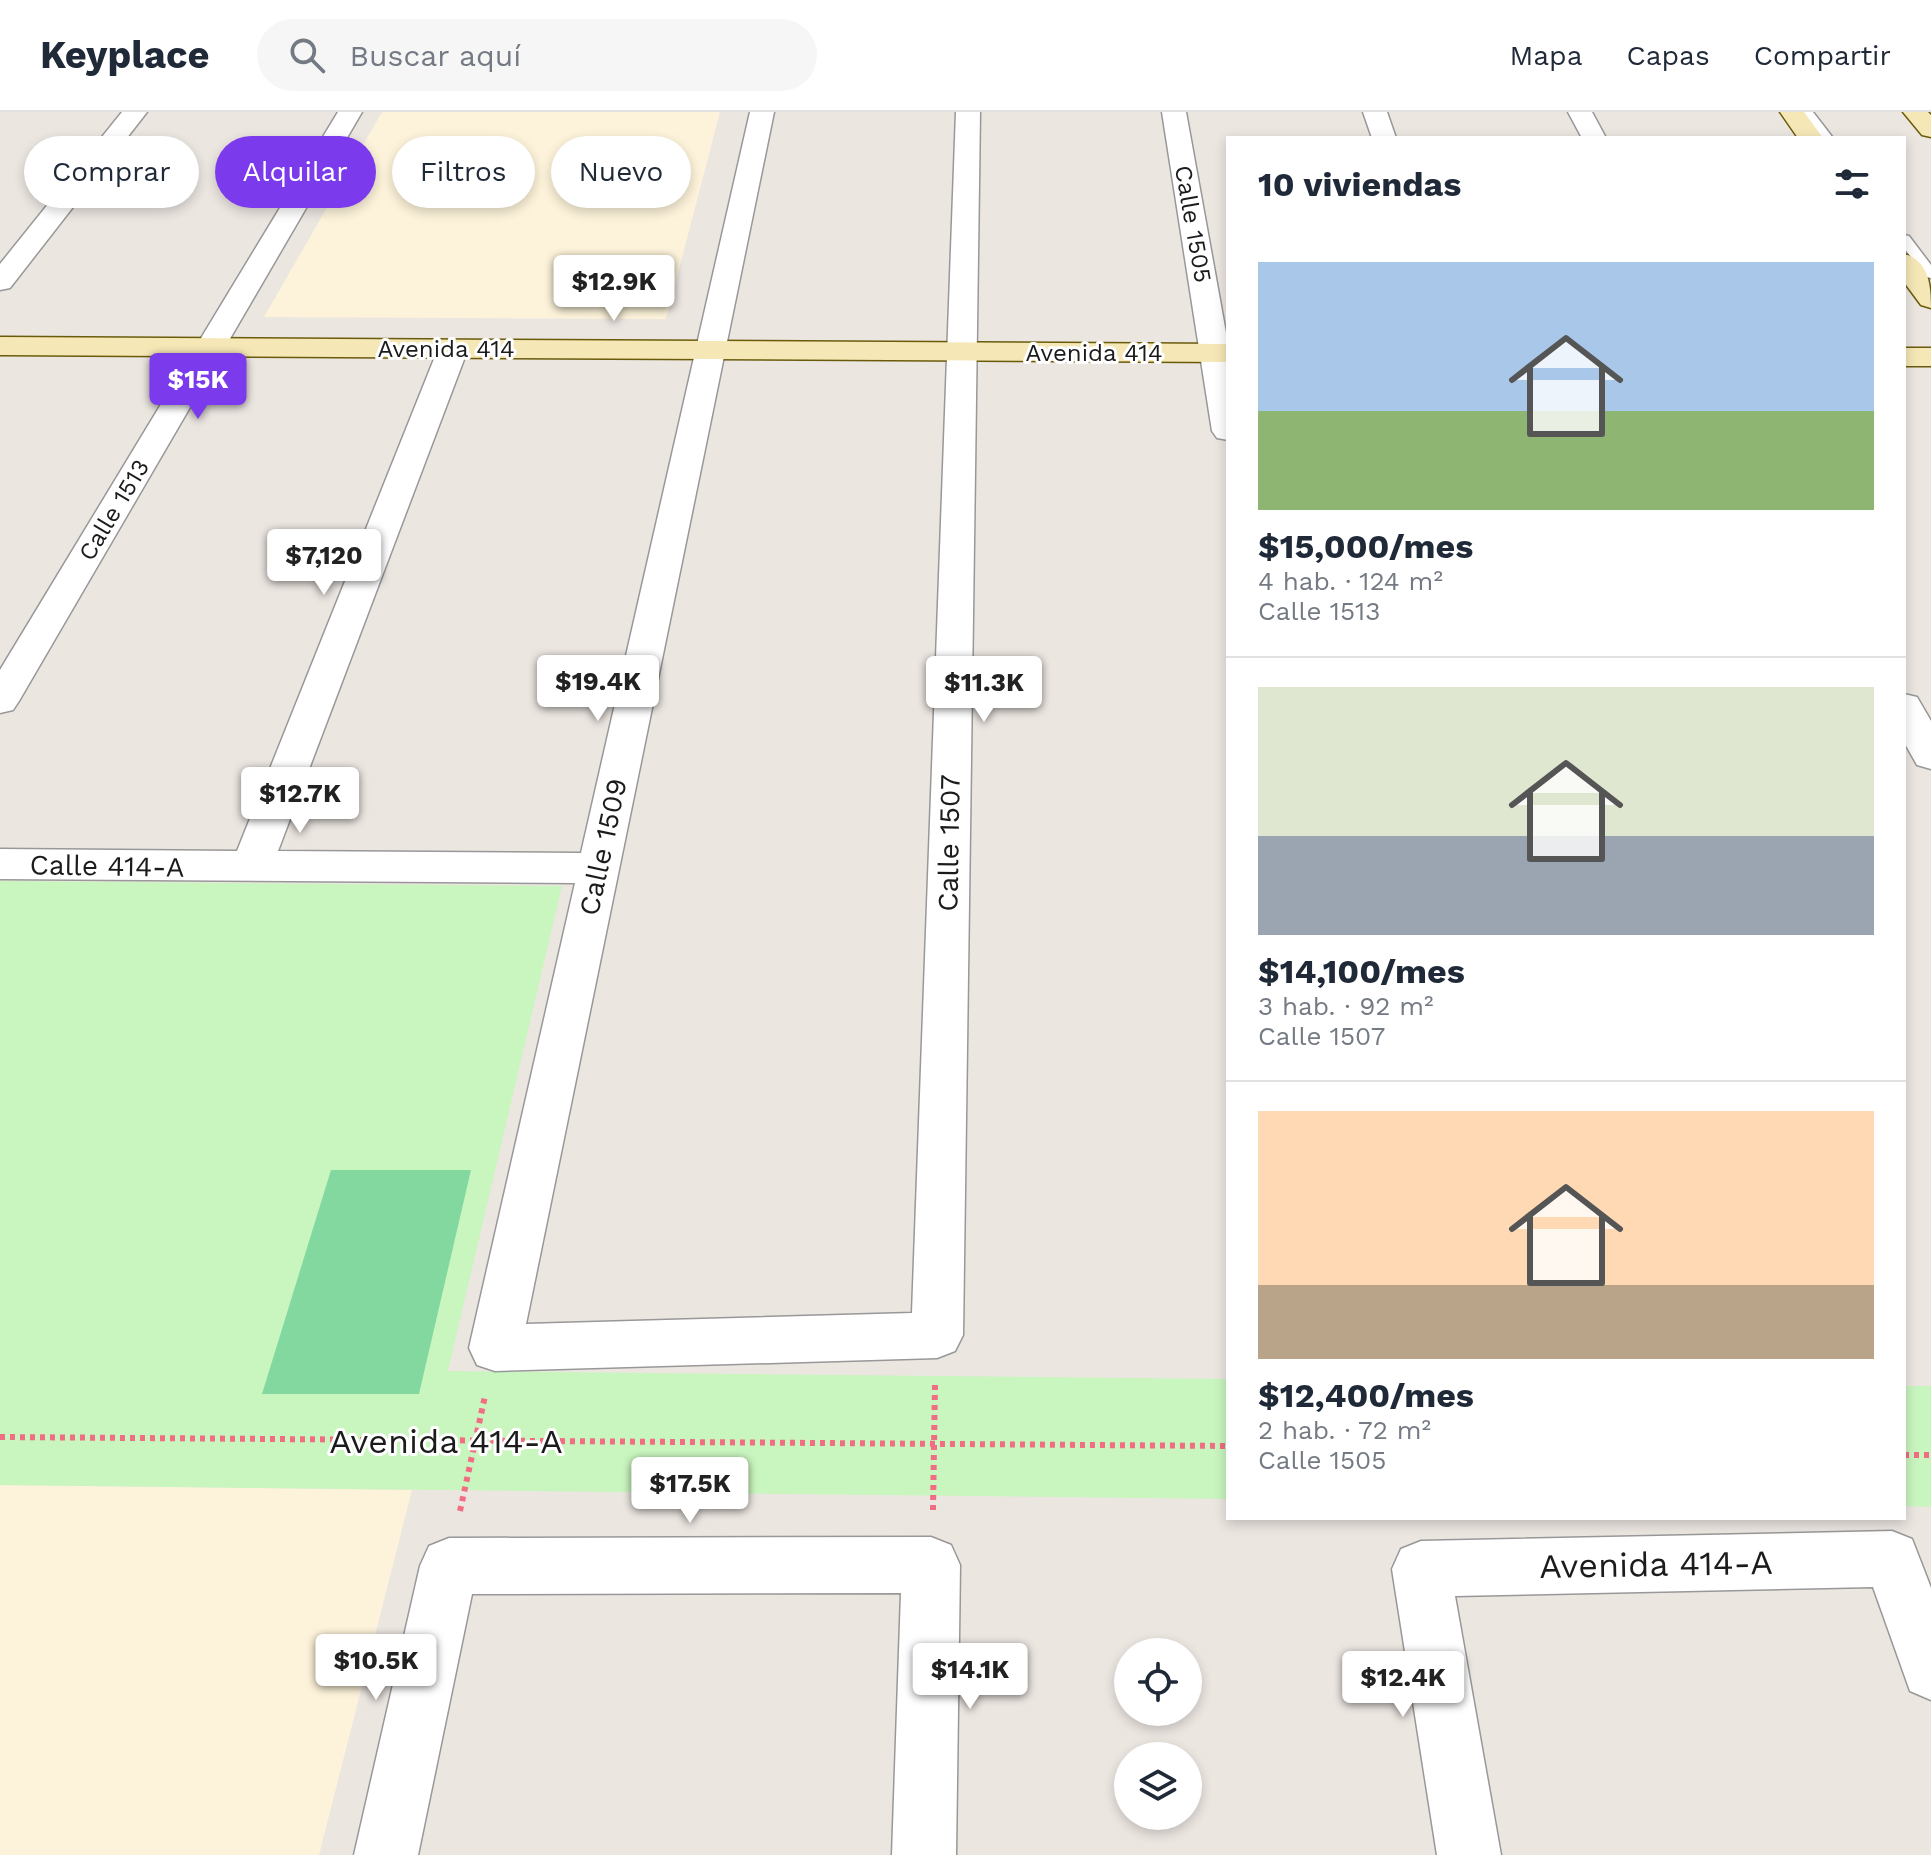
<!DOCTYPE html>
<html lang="es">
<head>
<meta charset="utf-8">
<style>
  body { margin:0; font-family:"Work Sans",sans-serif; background:#f6f6f7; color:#1f2937; height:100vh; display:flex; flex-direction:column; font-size:30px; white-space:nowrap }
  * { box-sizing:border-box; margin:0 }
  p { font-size:26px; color:#747a83 }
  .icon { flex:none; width:44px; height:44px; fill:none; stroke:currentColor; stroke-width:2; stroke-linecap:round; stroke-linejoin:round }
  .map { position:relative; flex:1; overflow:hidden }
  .panel { position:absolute; left:1226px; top:24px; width:680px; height:1384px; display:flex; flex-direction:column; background:#fff; border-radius:0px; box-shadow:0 4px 12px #0003 }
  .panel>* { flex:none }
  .guide { position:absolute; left:24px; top:24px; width:760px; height:72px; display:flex; gap:16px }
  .controls { position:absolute; left:1114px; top:1526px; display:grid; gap:16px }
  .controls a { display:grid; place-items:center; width:88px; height:88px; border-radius:50%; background:#fff; box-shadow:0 4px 12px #0003; font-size:40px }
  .price { position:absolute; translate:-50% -68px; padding:0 18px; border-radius:8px; background:#fff; color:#222; font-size:26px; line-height:52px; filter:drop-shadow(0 2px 4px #0008) }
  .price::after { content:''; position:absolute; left:50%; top:48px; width:24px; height:18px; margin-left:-12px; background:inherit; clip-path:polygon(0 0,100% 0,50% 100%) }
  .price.selected { background:#7c3aed; color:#fff }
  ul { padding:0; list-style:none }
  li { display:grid; align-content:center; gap:16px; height:424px; padding:0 32px }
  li+li { border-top:2px solid #e0e1e3 }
  li span { display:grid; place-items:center; height:248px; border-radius:0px; color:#555 }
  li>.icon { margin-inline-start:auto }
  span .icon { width:144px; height:144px; fill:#fffc; stroke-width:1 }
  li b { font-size:34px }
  h2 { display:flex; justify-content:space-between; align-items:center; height:96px; padding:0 32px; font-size:34px }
  .chip { padding:0 28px; border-radius:36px; background:#fff; box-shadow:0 4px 12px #0003; font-size:28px; line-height:72px }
  .chip.selected { background:#7c3aed; color:#fff }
  header { display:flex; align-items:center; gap:48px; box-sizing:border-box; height:112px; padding:0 40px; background:#fff; border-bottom:2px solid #e0e1e3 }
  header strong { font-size:38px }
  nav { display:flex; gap:44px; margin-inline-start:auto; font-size:28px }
  .search { width:560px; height:72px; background:#f6f6f7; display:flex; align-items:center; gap:20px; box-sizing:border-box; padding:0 28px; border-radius:44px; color:#747a83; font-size:30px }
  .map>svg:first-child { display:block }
  .education { fill:#fdf3da }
  .park { fill:#c9f5bf }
  .pitch { fill:#83d8a0 }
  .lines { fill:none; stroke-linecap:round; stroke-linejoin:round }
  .lane-casing { stroke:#989898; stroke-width:3 }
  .street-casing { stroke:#989898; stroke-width:3 }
  .secondary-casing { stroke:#6a5b0b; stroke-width:3 }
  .path { stroke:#f16d83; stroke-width:6; stroke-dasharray:5 5; stroke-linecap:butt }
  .lane { fill:#fff; fill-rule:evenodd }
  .street { fill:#fff; fill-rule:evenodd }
  .secondary { fill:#f5e7b6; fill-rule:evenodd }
  .labels { text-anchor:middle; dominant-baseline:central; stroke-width:6; stroke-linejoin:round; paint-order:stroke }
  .far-street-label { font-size:24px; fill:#1b1b1b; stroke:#fff }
  .street-label { font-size:28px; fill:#1b1b1b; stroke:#fff }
  .near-street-label { font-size:34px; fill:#1b1b1b; stroke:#fff }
</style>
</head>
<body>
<header>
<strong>Keyplace</strong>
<div class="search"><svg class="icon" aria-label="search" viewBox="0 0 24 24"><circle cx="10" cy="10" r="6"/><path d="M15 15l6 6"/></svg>Buscar aquí</div>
<nav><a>Mapa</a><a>Capas</a><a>Compartir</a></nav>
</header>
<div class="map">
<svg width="1931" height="1743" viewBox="0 0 1931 1743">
  <rect width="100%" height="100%" fill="#ece6e1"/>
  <path class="education" d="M382 0H720L666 207 264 205Z
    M0 1373 412 1378 319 1743H0Z"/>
  <path class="park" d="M0 769 562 774 448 1259 1228 1267V1387L0 1373Z
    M1904 1274H1931V1395L1904 1394Z"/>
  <path class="pitch" d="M331 1058H471L419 1282H262Z"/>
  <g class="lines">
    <defs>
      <path id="lane" d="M1801 0H1813L1833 26H1821Z
        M1904 123 1909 124 1931 153V166L1926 165 1904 136Z"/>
      <path id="street" d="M122 0H147L10 176 0 178V152Z
        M338 0H362L19 589 13 598 0 601V558Z
        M750 0H774L526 1212 912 1201 956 0H980L963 1223 955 1239 937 1246 495 1259 477 1253 469 1236 575 771 0 767V737L237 739 438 237 443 231 453 228 463 231 468 237 278 739 581 741Z
        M1162 0H1186L1228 232V328L1217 326 1212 319Z
        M1363 0H1387L1396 26H1372Z
        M1568 0H1592L1606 26H1582Z
        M1904 582 1917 585 1931 609V657L1917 653 1904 630Z
        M1892 1419 1912 1427 1931 1476V1588L1910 1579 1873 1475 1455 1484 1501 1743H1437L1392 1457 1401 1437 1421 1429Z
        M931 1425 951 1433 960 1453 956 1743H892L901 1481 472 1482 418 1743H354L420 1454 429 1434 449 1426Z"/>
      <path id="secondary" d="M1780 0H1804L1823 26H1798Z
        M1903 0H1928L1931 3V25L1922 23Z
        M1904 142C1929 148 1931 174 1931 196L1921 193 1904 170Z
        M0 225 1228 232V250L0 243Z
        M1904 236H1931V254H1904Z"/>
    </defs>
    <use href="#lane" class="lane-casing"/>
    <use href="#street" class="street-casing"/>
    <use href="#secondary" class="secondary-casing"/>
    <path class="path" d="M0 1325 1228 1334
      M1904 1343H1931
      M933 1398 935 1272
      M460 1399 485 1284"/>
    <use href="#lane" class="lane"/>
    <use href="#street" class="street"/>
    <use href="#secondary" class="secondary"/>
  </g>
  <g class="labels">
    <g class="far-street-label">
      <text transform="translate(1193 112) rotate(80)">Calle 1505</text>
      <text x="446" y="237">Avenida 414</text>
      <text x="1094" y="241">Avenida 414</text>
      <text transform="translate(114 398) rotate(-59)">Calle 1513</text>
    </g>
    <g class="street-label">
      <text transform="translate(949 731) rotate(-89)">Calle 1507</text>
      <text transform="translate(603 735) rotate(-78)">Calle 1509</text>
      <text transform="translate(107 754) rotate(1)">Calle 414-A</text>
    </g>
    <g class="near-street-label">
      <text x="446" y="1329">Avenida 414-A</text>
      <text transform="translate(1656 1452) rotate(-1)">Avenida 414-A</text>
    </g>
  </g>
</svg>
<div class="controls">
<a><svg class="icon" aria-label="locate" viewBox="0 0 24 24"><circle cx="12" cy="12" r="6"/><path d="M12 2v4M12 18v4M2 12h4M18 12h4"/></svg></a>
<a><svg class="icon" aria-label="layers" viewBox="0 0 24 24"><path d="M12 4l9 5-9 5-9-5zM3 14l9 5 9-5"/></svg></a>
</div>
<b class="price" style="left:614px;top:211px">$12.9K</b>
<b class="price selected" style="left:198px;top:309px">$15K</b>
<b class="price" style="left:324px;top:485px">$7,120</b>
<b class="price" style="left:598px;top:611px">$19.4K</b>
<b class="price" style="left:984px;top:612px">$11.3K</b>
<b class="price" style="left:300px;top:723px">$12.7K</b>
<b class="price" style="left:690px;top:1413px">$17.5K</b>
<b class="price" style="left:376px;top:1590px">$10.5K</b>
<b class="price" style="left:970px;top:1599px">$14.1K</b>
<b class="price" style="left:1403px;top:1607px">$12.4K</b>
<div class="guide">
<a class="chip">Comprar</a>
<a class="chip selected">Alquilar</a>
<a class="chip">Filtros</a>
<a class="chip">Nuevo</a>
</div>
<section class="panel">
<h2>10 viviendas<svg class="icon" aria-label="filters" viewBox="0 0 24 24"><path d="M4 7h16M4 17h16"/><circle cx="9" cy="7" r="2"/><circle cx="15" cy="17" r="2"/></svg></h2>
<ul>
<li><span style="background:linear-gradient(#a9c7e8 60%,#8fb573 0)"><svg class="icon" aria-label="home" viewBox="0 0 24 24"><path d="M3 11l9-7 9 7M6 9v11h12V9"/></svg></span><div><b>$15,000/mes</b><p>4 hab. · 124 m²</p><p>Calle 1513</p></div></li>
<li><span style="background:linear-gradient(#dfe7d0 60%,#9aa5b1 0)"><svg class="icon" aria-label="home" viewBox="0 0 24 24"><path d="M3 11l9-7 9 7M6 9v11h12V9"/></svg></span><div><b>$14,100/mes</b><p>3 hab. · 92 m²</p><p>Calle 1507</p></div></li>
<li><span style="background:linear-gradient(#ffd9b3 70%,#b9a48a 0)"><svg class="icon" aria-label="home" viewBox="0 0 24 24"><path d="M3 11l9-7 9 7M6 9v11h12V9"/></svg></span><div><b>$12,400/mes</b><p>2 hab. · 72 m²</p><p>Calle 1505</p></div></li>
</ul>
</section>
</div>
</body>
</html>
